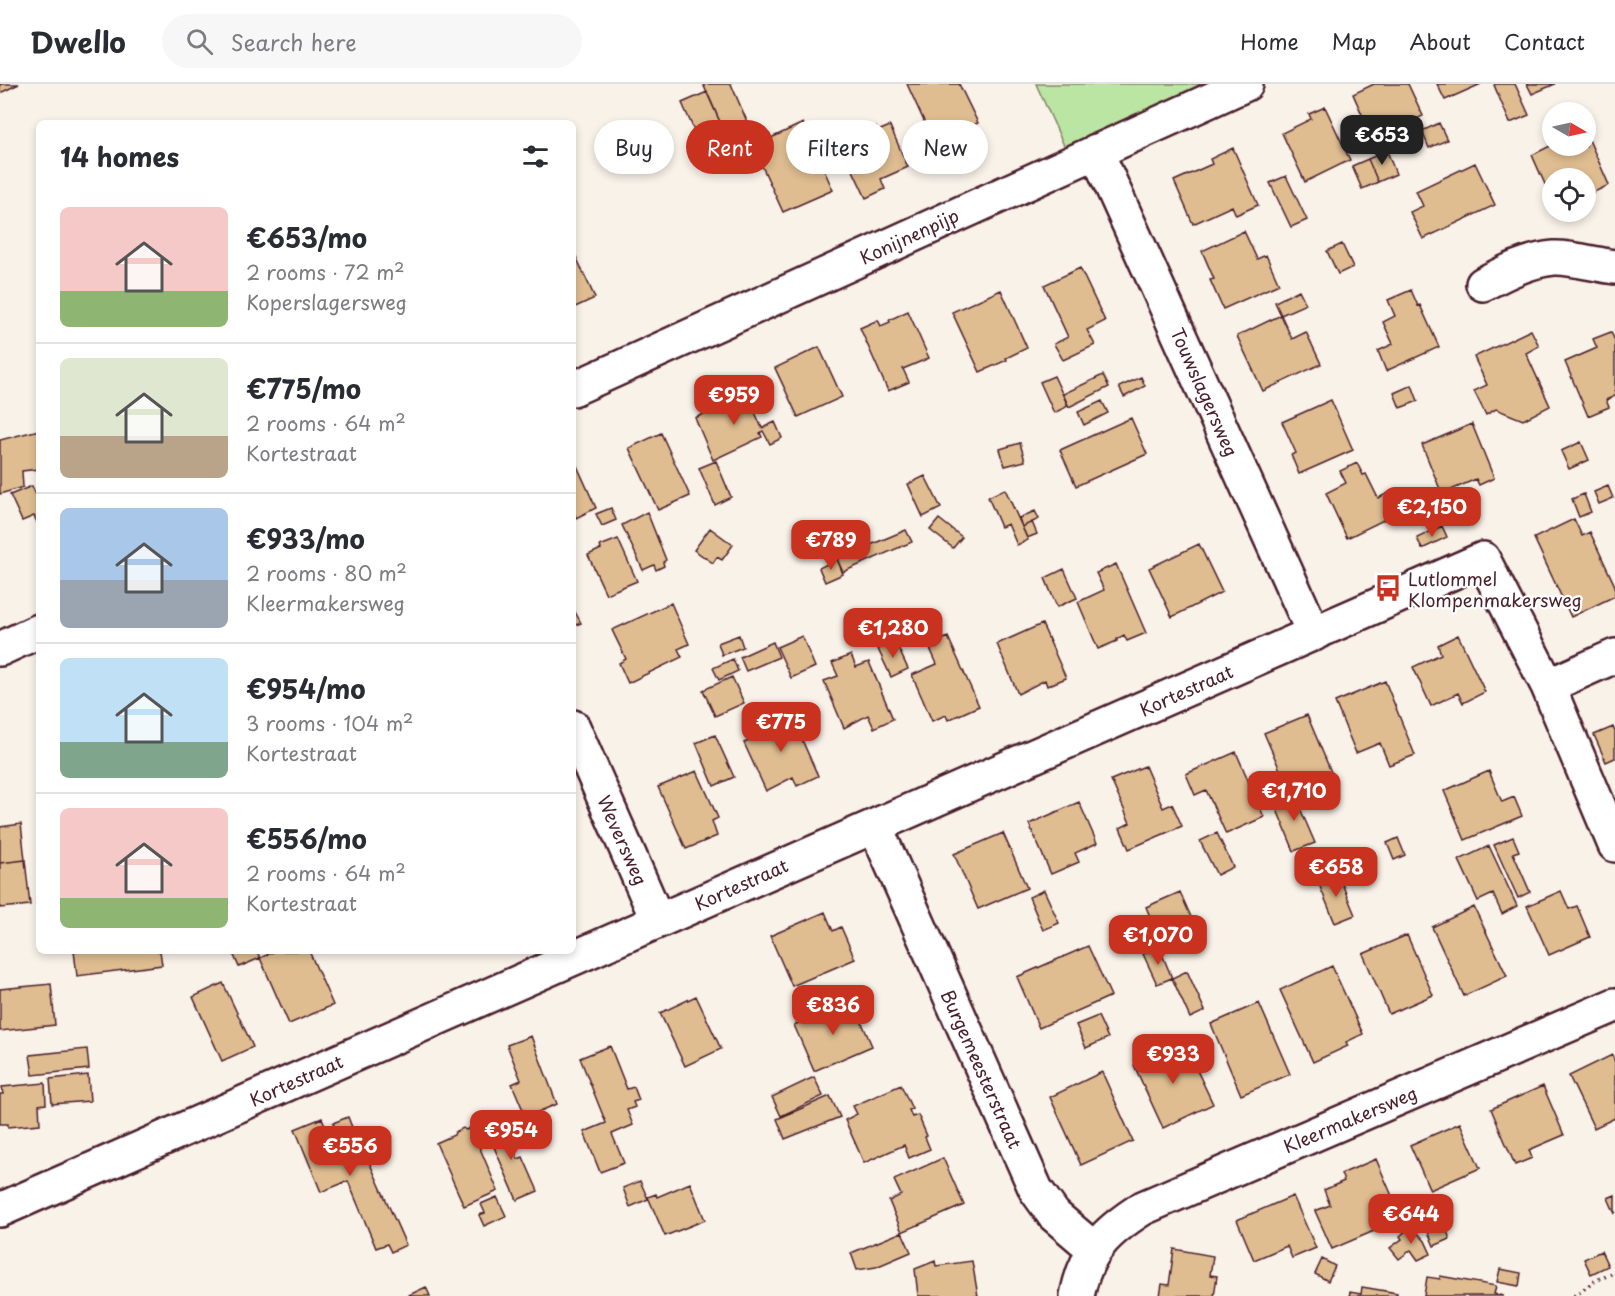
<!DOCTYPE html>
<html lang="en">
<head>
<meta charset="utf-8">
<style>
  body { margin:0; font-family:"Playpen Sans",sans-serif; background:#f7f7f7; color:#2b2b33; height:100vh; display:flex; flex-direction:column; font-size:22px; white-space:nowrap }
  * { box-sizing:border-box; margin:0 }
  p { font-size:20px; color:#7c7c81 }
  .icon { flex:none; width:33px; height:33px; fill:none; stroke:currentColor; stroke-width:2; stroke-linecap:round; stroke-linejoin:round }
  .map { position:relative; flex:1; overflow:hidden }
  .panel { position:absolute; left:36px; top:36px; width:540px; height:834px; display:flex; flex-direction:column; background:#fff; border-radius:9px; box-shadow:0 3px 9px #0003 }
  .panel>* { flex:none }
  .banner { position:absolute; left:594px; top:36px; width:570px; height:54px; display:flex; gap:12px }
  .needle { width:39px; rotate:99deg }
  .buttons { position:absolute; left:1542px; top:18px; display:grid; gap:12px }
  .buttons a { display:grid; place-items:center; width:54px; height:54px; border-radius:50%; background:#fff; box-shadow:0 3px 9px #0003; font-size:30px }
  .price { position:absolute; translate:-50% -51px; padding:0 14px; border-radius:12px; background:#c8321e; color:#fff; font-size:20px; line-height:39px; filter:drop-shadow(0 2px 3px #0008) }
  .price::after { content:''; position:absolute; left:50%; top:36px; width:18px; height:14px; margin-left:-9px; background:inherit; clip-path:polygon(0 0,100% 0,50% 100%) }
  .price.active { background:#222; color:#fff }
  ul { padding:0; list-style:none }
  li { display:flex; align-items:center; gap:18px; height:150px; padding:0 24px }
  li+li { border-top:2px solid #e1e1e2 }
  li span { display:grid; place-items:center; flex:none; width:168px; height:120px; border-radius:9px; color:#555 }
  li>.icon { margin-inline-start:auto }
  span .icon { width:72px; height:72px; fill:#fffc; stroke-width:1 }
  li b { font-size:26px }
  h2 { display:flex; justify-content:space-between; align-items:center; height:72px; padding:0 24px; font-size:26px }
  .chip { padding:0 21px; border-radius:27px; background:#fff; box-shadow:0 3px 9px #0003; font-size:21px; line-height:54px }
  .chip.active { background:#c8321e; color:#fff }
  header { display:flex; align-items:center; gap:36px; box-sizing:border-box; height:84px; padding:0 30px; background:#fff; border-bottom:2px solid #e1e1e2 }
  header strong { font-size:28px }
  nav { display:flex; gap:33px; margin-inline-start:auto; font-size:21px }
  .search { width:420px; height:54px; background:#f7f7f7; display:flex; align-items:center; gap:15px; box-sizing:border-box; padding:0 21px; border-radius:33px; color:#7c7c81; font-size:22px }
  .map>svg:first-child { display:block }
  .green { fill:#bae5a2; stroke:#828266; stroke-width:1.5 }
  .building { fill:#dfbd91; stroke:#4a1f2b; stroke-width:1.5 }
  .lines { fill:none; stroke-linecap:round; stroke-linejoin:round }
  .minor-casing { stroke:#4a1f2b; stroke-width:38 }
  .path { stroke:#4a1f2b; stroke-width:4; stroke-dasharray:1.5 4.5; stroke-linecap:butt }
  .minor { stroke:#fff; stroke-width:33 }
  .labels { text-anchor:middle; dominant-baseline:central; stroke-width:4.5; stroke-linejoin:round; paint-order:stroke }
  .street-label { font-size:18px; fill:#4a1f2b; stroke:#fff }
  .poi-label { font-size:18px; fill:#4a1f2b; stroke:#fff; text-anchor:start }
</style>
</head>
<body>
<header>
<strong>Dwello</strong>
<div class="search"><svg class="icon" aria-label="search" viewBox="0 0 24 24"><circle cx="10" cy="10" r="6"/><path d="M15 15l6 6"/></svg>Search here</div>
<nav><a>Home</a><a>Map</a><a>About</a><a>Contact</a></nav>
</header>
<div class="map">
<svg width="1615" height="1212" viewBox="0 0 1615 1212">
  <rect width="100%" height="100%" fill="#f9f2e9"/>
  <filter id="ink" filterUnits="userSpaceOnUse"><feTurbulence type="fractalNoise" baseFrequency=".0167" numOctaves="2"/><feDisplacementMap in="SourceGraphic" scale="12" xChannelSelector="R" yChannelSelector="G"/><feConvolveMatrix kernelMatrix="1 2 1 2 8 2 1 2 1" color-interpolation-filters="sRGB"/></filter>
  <g filter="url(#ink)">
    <path class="green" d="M1036 0H1206L1066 66Z"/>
    <path class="building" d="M0 0H19L0 9Z
      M703 0H731L746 35V38L724 47Z
      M907 0H959L978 39 934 59Z
      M1374 0H1408L1423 32 1373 55 1353 10Z
      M1437 0H1481L1445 16Z
      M1496 0H1515L1529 31 1510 39 1494 1Z
      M1527 0H1555L1532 10Z
      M707 8 724 47 699 57 682 19Z
      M1325 23 1350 76 1305 98 1282 49 1311 35 1309 30Z
      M803 39 833 106 783 128 751 58 769 50 771 54Z
      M1439 39 1447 56 1429 64 1422 47Z
      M890 42 908 83 881 95 885 105 866 114 842 63 860 55 859 52 872 43H876L878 47Z
      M1586 49 1609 101 1586 112V94H1552V116L1532 71 1552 61 1586 62Z
      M1233 64 1258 121 1236 131 1232 122 1193 140 1174 97 1212 80 1210 75Z
      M1387 67 1396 90 1378 98 1368 75Z
      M1368 75 1378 98 1362 105 1352 82Z
      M1475 79 1495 121 1423 155 1410 128 1423 122 1416 107Z
      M1286 92 1307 136 1291 143 1270 99Z
      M1244 147 1257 175 1266 171 1279 200 1223 225 1210 196 1214 195 1202 167Z
      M1342 160 1353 183 1338 190 1327 167Z
      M573 166 595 214 573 224Z
      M1080 184 1105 237 1087 246 1095 261 1063 276 1054 260 1068 253 1044 201Z
      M1001 206 1027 264 1006 274 1007 276 980 288 952 228Z
      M1299 206 1306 220 1281 231 1275 218Z
      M1411 206 1418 222 1420 221 1439 263 1386 287 1378 267 1393 260 1383 238 1395 232 1388 216Z
      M908 227 929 274 903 285 909 298 888 307 860 244 878 236 881 242 890 238 889 236Z
      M1281 231 1292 255 1306 248 1321 280 1263 307 1237 252Z
      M1531 246 1539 262 1526 269 1550 322 1523 336 1496 325 1486 331 1474 307 1487 301 1474 273Z
      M1611 248 1615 257V312L1606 316 1609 323 1588 332 1565 278 1597 264 1593 255Z
      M819 263 842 313 798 333 775 284Z
      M1103 291 1109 303 1069 323 1063 310Z
      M1054 292 1068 322 1054 329 1040 298Z
      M1141 293 1145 302 1124 313 1119 303Z
      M1412 301 1418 317 1400 324 1394 309Z
      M745 306 762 344 775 338 782 354 770 360 763 347 760 349 762 353 713 376 695 334 713 326 714 328 720 325 717 319Z
      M1331 316 1353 366 1299 390 1291 371 1296 369 1282 338Z
      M1102 317 1108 329 1084 341 1078 328Z
      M1131 334 1147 370 1076 402 1060 366Z
      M1472 340 1494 394 1479 401 1476 395 1442 410 1422 361Z
      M39 346V385L22 387 23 403 0 410V356Z
      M661 349 690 412 658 426 629 364Z
      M1581 358 1589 376 1569 385 1561 367Z
      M1020 359 1025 377 1005 382 1000 365Z
      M573 373 596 424 576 434 575 431 573 432Z
      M716 377 731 413 715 421 699 384Z
      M1357 379 1363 391 1366 390 1378 414 1393 407 1402 427 1347 454 1326 409 1346 399 1340 387Z
      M925 392 941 424 923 433 908 400Z
      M32 402 39 417V442L34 432 22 437 10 411Z
      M1608 402 1613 414 1599 420 1594 408Z
      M1005 405 1028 456 1017 461 1008 440 1001 443 988 413Z
      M1584 410 1591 428 1579 433 1572 415Z
      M611 424 616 436 602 442 596 430Z
      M1035 427 1039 435 1022 443 1019 434Z
      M647 428 666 476 663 478 664 482 656 486 654 481 643 486 622 441Z
      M939 435 962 453 953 464 930 446Z
      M1574 435 1582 452 1590 448 1615 502V512L1571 533 1534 454Z
      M1032 438 1037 450 1027 454 1022 443Z
      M1442 442 1447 453 1422 465 1417 454Z
      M710 444 733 461 722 476 717 473 713 479 694 466Z
      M906 446 912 458 843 488 837 475Z
      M618 455 637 497 606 510 588 471 601 465 600 462Z
      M1199 460 1222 508 1172 533 1149 484Z
      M837 475 843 490 825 498 819 484Z
      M1116 480 1146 549 1127 557 1124 551 1117 555V557L1098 565 1078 518 1104 506 1096 489Z
      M1064 485 1077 514 1057 523 1045 494Z
      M671 519 689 560 678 565 682 573 628 599 619 579 626 575 612 546Z
      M573 524 581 539 573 542Z
      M1042 540 1066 594 1047 602 1045 596 1018 610 997 560Z
      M739 551 743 563 722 571 718 559Z
      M1458 551 1485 608 1463 619 1458 609 1431 622 1413 583 1441 570 1438 561Z
      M802 552 815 583 791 594 777 563Z
      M948 553 979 622 948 636 946 631 932 637 912 591 937 580 929 562Z
      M895 557 908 585 891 593 878 565Z
      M773 558 779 573 746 587 740 573Z
      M851 571 856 583 869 578 893 635 874 644 868 631 844 644 824 597 838 592 832 579Z
      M733 575 738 587 719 596 713 584Z
      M732 593 744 619 715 632 703 606Z
      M1385 597 1415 671 1389 681 1380 659 1356 669 1335 618Z
      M787 622 818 692 797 702 793 693 766 707 744 659 771 647 765 632Z
      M1307 631 1334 695 1321 701 1326 713 1312 719 1306 707 1302 709 1297 697 1287 702 1264 649Z
      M1613 643 1615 648V674L1606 678 1594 651Z
      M715 651 734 693 714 702 696 659Z
      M1236 668 1264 733 1226 750 1206 706 1195 711 1186 690Z
      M1145 682 1163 724 1172 720 1182 742 1129 765 1120 744 1130 739 1111 696Z
      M697 687 718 734 712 737 717 752 686 765 658 703Z
      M1489 687 1502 718 1514 713 1522 732 1465 756 1444 707Z
      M1293 708 1315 759 1294 767 1273 716Z
      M1079 718 1097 759 1075 769 1079 778 1051 790 1029 740Z
      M21 740 25 776 0 779V743Z
      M1003 749 1027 804 978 825 954 770Z
      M1217 749 1233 783 1217 791 1200 757Z
      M1513 753 1519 767 1513 769 1530 808 1518 814 1494 761Z
      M1398 754 1405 771 1394 776 1387 759Z
      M1489 762 1517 822 1502 830 1493 810 1478 817 1459 776Z
      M25 776 30 821 0 824V779Z
      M1338 790 1355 831 1335 839 1318 798Z
      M1044 806 1059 839 1043 846 1029 813Z
      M1561 807 1569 825 1577 822 1590 853 1549 871 1527 822Z
      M1180 808 1194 840 1160 856 1146 823Z
      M1474 823 1507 892 1464 912 1432 843Z
      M825 828 833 847 841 843 855 875 792 902 770 852Z
      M1407 851 1433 911 1389 930 1363 870Z
      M1088 862 1111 912 1039 944 1017 893Z
      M1159 863 1172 894 1157 900 1143 870Z
      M74 867H160L162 881 77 892Z
      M232 867H257L260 874 239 883Z
      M275 867H309L333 921 289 940 260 874Z
      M1332 882 1363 950 1346 958 1348 962 1313 978 1280 906Z
      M1187 887 1205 927 1190 934 1172 894Z
      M223 899 253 963 222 977 193 913Z
      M51 900 55 941 0 947V905Z
      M696 912 721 965 685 982 660 929Z
      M852 916 872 962 814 987 794 941Z
      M1259 919 1290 990 1241 1011 1211 940Z
      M1098 932 1108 954 1086 964 1076 941Z
      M531 952 557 1020 526 1033 512 1000 521 996 507 961Z
      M1183 957 1213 1020 1163 1044 1134 981Z
      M610 962 627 1005 634 1003 639 1016 633 1018 635 1023 627 1026 633 1041 612 1050 624 1079 600 1088 584 1048 606 1039 580 974Z
      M87 965 89 985 33 991 30 971Z
      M1612 971 1615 978V1034L1594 1044 1569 992Z
      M1102 988 1133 1057 1081 1081 1050 1013Z
      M88 991 90 1017 52 1020 50 995Z
      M814 993 823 1012 781 1032 772 1013Z
      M45 999 46 1020 39 1021 40 1040 8 1043V1040H0V1010H3L2 1003Z
      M901 1001 912 1025 909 1026 912 1033 918 1031 927 1052 925 1053 930 1065 909 1074 904 1061 864 1079 845 1036 857 1030 853 1022Z
      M1543 1002 1564 1051 1529 1066 1532 1074 1515 1081 1491 1025Z
      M830 1012 840 1033 785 1055 777 1035Z
      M348 1033 357 1056 359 1055 406 1161 391 1168 387 1160 376 1164 348 1097 321 1108 295 1045 322 1034 335 1065 343 1062 333 1039Z
      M500 1033 518 1075 523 1073 538 1107 517 1116 484 1040Z
      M1460 1039 1480 1084 1430 1106 1410 1061Z
      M471 1043 498 1107 464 1122 436 1059 454 1051 455 1048 463 1044 466 1046Z
      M943 1074 964 1121 902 1148 889 1117 901 1111 894 1096Z
      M1376 1075 1402 1135 1332 1165 1315 1127 1330 1121 1324 1106 1344 1097 1341 1090Z
      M640 1097 648 1115 630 1123 623 1104Z
      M690 1099 705 1136 665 1152 648 1113 656 1110 657 1113Z
      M1615 1111V1130L1608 1114Z
      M1293 1112 1316 1164 1292 1174 1287 1162 1254 1176 1237 1136Z
      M497 1113 506 1132 484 1142 479 1131 485 1129 481 1120Z
      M1437 1122 1450 1155 1434 1162 1420 1128Z
      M1411 1142 1425 1157 1431 1170 1418 1176 1411 1166 1399 1175 1390 1164 1402 1155 1400 1152Z
      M902 1148 911 1168 876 1183 857 1186 851 1169Z
      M1174 1165 1213 1172 1210 1191 1217 1192 1214 1212H1160L1162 1200 1169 1201Z
      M1601 1167 1608 1182 1591 1190 1584 1175Z
      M1322 1175 1335 1182 1328 1197 1315 1190Z
      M935 1177 936 1182 972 1177 978 1212H918L915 1185Z
      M1500 1185 1521 1189 1519 1202 1497 1198Z
      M1440 1192 1496 1202 1494 1210 1504 1212H1424L1427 1193 1440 1195Z
      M426 1203 430 1212H409V1211Z
      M1362 1203 1397 1209V1212H1349L1350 1208 1361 1210Z"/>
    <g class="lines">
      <defs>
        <path id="minor" d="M1096 67 1314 550
          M1483 200C1504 189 1529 176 1554 174 1570 173 1598 181 1615 183
          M573 305 1246 0
          M0 565 39 547
          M1548 602 1615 572
          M573 643 658 837
          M875 742 1036 1106 1054 1131 1094 1165
          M0 1126 1483 475 1548 602 1615 761
          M1077 1212C1086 1167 1105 1148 1143 1124L1615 921"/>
      </defs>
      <use href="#minor" class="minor-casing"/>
      <path class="path" d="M1574 1212 1595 1197 1615 1188"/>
      <use href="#minor" class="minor"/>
    </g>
  </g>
  <defs>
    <symbol id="bus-bare" viewBox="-9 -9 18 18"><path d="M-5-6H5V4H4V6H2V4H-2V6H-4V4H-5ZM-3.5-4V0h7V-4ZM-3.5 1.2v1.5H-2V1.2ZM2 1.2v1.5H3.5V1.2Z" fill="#c8321e" stroke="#fff" stroke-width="2.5" paint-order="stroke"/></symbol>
  </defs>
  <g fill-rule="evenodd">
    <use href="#bus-bare" x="1369" y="485" width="38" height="38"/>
  </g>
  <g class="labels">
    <g class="street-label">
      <text transform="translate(909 152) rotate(-25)">Konijnenpijp</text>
      <text transform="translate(1205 308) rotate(66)">Touwslagersweg</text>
      <text transform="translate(1186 606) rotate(-24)">Kortestraat</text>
      <text transform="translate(623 756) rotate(66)">Weversweg</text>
      <text transform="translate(741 800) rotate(-24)">Kortestraat</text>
      <text transform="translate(982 985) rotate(66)">Burgemeesterstraat</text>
      <text transform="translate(296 996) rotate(-24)">Kortestraat</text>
      <text transform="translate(1350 1035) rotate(-23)">Kleermakersweg</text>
    </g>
    <g class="poi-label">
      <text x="1408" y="494">Lutlommel<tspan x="1408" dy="21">Klompenmakersweg</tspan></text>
    </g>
  </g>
</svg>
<div class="buttons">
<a><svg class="needle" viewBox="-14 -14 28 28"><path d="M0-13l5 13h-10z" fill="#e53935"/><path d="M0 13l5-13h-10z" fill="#7c7c81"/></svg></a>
<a><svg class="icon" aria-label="locate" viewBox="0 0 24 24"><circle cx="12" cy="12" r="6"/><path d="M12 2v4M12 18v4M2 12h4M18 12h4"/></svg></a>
</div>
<b class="price active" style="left:1382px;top:82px">€653</b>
<b class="price" style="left:734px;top:342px">€959</b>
<b class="price" style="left:1432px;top:454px">€2,150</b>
<b class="price" style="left:831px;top:487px">€789</b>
<b class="price" style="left:893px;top:575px">€1,280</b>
<b class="price" style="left:781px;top:669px">€775</b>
<b class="price" style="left:1294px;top:738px">€1,710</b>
<b class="price" style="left:1336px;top:814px">€658</b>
<b class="price" style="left:1158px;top:882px">€1,070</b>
<b class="price" style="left:833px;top:952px">€836</b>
<b class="price" style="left:1173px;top:1001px">€933</b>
<b class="price" style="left:511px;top:1077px">€954</b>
<b class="price" style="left:350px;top:1093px">€556</b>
<b class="price" style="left:1411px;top:1161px">€644</b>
<div class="banner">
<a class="chip">Buy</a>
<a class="chip active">Rent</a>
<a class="chip">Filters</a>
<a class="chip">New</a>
</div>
<section class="panel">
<h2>14 homes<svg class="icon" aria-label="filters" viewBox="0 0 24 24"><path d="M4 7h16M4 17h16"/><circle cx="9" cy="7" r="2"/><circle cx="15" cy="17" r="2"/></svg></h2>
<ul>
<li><span style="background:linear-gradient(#f6c9c9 70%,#8fb573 0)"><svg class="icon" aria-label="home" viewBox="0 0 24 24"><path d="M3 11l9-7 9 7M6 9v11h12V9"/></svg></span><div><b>€653/mo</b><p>2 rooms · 72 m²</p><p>Koperslagersweg</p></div></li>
<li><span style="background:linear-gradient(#dfe7d0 65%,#b9a48a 0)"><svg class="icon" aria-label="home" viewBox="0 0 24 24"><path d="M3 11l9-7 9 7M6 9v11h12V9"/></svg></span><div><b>€775/mo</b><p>2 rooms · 64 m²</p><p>Kortestraat</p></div></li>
<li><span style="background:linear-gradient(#a9c7e8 60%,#9aa5b1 0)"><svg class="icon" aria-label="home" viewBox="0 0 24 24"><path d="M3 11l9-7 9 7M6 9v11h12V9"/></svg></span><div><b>€933/mo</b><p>2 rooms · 80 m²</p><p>Kleermakersweg</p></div></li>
<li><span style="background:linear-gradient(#bfe0f5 70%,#7fa58c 0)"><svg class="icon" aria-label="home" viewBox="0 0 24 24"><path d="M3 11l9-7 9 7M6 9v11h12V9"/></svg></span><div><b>€954/mo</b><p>3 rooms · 104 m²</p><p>Kortestraat</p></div></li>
<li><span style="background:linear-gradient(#f6c9c9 75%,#8fb573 0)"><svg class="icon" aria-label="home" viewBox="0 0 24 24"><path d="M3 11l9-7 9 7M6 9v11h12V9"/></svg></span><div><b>€556/mo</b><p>2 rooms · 64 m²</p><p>Kortestraat</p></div></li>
</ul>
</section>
</div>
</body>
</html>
